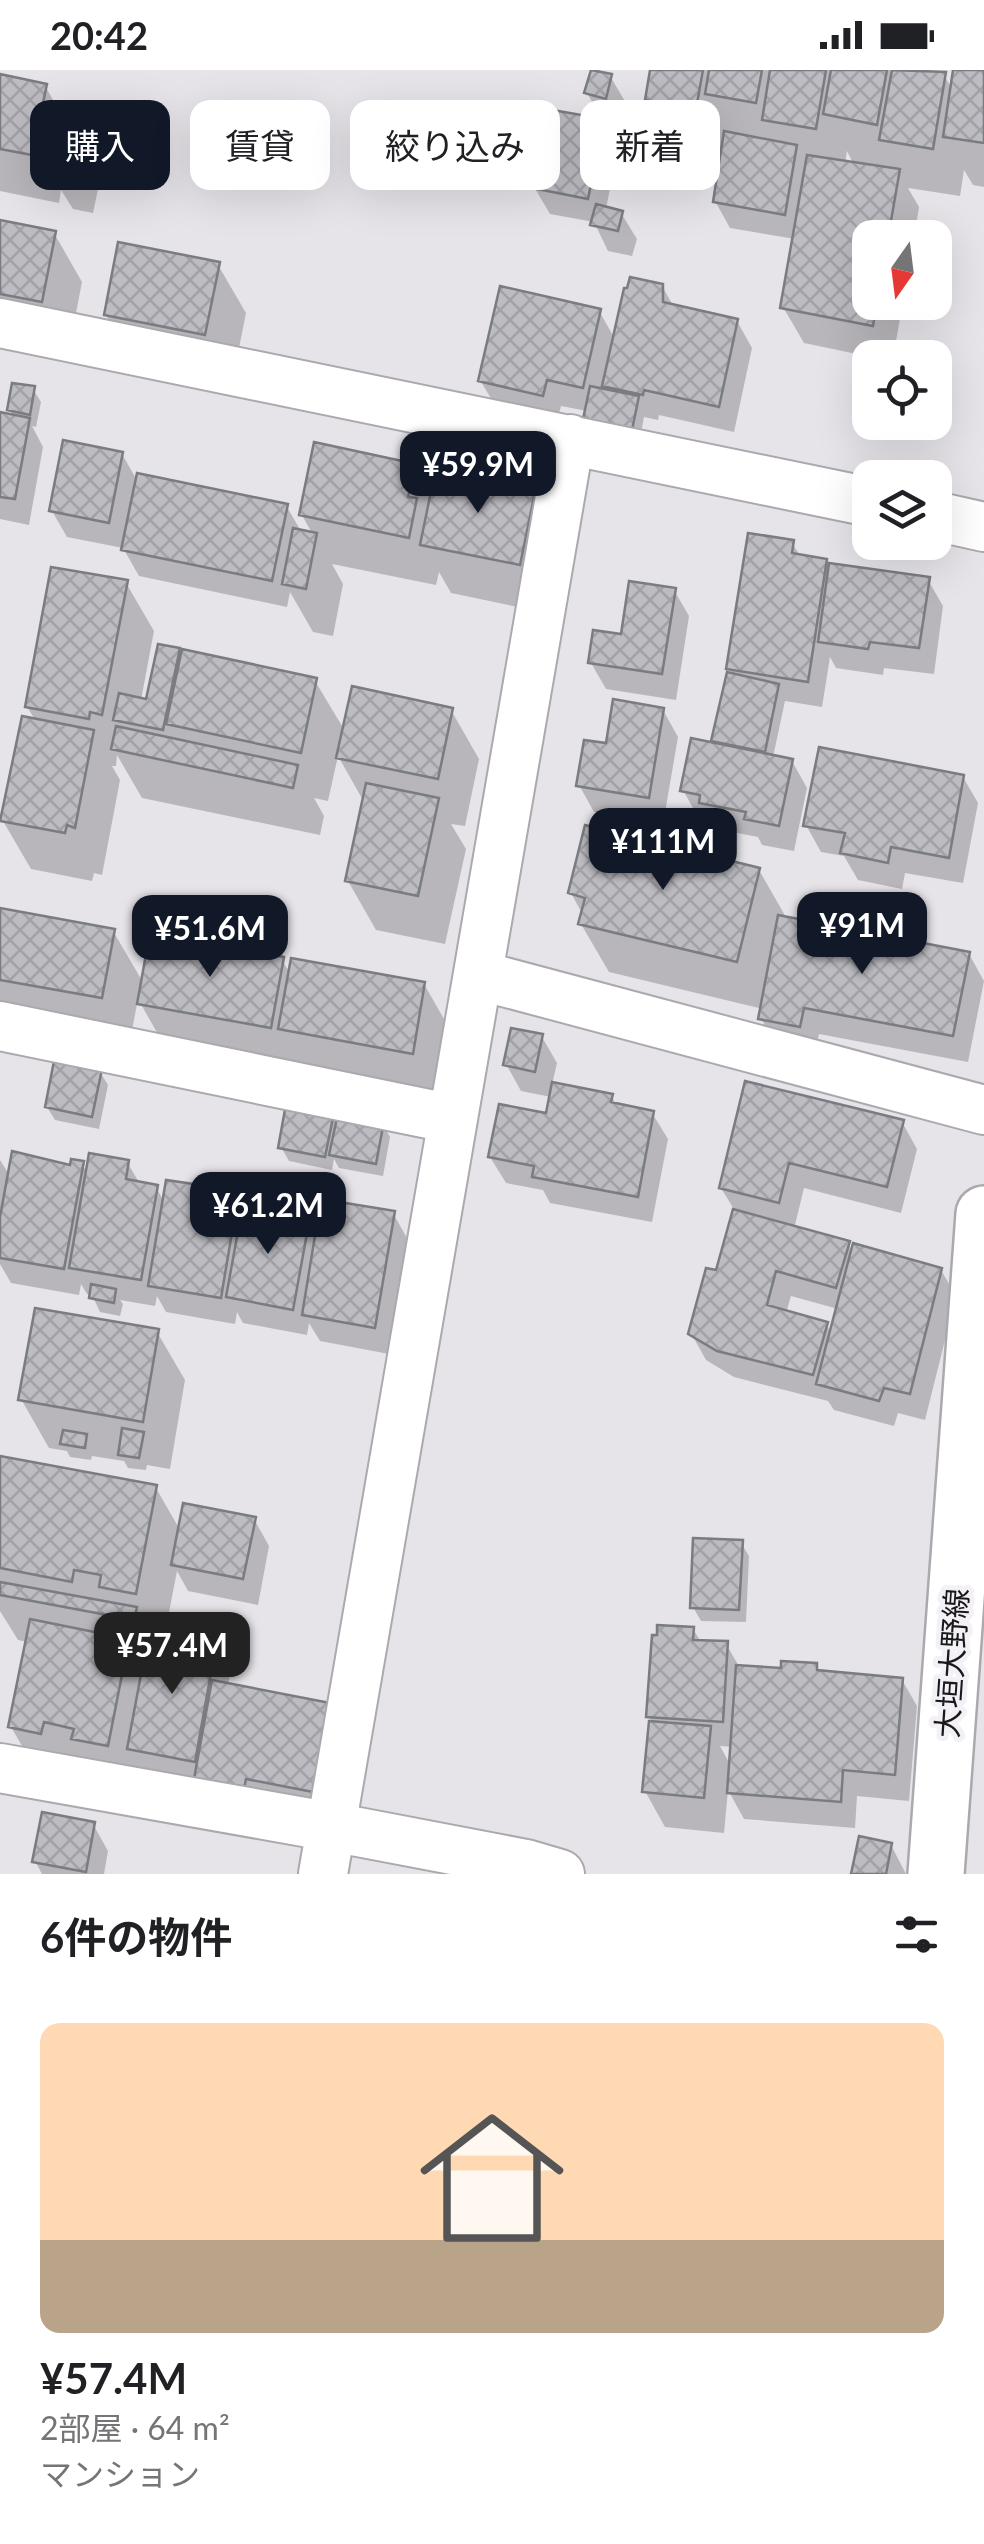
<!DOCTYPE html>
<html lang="ja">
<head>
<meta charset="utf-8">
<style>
  body { margin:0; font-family:Lato,"Noto Sans JP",sans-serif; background:#f2f2f2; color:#202124; height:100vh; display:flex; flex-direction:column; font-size:38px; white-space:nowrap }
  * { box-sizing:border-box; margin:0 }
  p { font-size:32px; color:#757577 }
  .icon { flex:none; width:55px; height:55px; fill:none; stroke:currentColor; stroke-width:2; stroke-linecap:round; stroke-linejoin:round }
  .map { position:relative; height:1804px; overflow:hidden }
  .details { display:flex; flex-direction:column; background:#fff; flex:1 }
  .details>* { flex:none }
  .hud { position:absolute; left:30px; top:30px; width:925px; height:90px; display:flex; gap:20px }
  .needle { width:65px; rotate:194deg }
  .buttons { position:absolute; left:852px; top:150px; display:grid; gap:20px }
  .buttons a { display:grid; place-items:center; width:100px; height:100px; border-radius:20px; background:#fff; box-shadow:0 10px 40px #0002; font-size:50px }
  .price { position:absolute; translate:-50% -85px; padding:0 22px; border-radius:20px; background:#111827; color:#fff; font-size:32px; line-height:65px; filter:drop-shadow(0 2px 5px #0008) }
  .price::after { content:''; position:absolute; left:50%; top:60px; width:30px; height:22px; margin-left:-15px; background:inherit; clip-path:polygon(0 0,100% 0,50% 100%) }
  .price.on { background:#222; color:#fff }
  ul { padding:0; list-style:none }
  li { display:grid; align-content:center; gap:20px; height:530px; padding:0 40px }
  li+li { border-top:2px solid #e0e0e0 }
  li span { display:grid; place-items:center; height:310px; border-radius:20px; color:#555 }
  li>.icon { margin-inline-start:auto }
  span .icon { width:180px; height:180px; fill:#fffc; stroke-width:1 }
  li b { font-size:42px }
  h2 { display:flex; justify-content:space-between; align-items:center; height:120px; padding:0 40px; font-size:42px }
  .tag { padding:0 35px; border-radius:20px; background:#fff; box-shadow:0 10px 40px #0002; font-size:35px; line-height:90px }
  .tag.on { background:#111827; color:#fff }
  .status { display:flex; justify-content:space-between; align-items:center; height:70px; padding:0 50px; background:#fff; direction:ltr }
  .status svg { height:28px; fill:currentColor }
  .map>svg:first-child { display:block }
  .shadow { fill:#0003; fill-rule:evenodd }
  .building { fill:url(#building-cross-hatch); stroke:#7b7c81; stroke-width:2.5 }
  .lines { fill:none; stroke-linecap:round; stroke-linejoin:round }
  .street-casing { stroke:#aba9ae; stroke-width:52 }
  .secondary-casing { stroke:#aba9ae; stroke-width:60 }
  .street { stroke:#fff; stroke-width:48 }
  .secondary { stroke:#fff; stroke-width:55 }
  .labels { text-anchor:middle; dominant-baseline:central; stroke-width:10; stroke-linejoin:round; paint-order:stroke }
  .street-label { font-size:30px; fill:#19181a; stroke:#f3f1f6 }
</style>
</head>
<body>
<div class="status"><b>20:42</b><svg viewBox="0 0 49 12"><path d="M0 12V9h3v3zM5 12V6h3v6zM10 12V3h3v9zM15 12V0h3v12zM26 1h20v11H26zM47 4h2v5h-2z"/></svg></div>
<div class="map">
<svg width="984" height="1804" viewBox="0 0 984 1804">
  <defs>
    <pattern id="building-cross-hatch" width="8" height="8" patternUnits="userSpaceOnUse" patternTransform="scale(2.5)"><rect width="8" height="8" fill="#bcbcc2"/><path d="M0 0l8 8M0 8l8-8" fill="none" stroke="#a1a1a6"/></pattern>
  </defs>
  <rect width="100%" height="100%" fill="#e6e4e9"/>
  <path class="shadow" d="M652 0H917L944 5 952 19 955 0H984V117L973 115 964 100 960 126 908 118 919 137 914 168H870V232H903L893 288H876L804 273 783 237 795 169 730 158 715 131 723 86 675 78 647 29ZM847 81 854 95 845 93Z
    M0 6 45 16 64 49 74 51 102 100 93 143 73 139 61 120 59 133 0 121Z
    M610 6 626 33 620 54 602 49 587 23Z
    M603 51 618 78 606 139 621 143 637 169 632 186 608 181 594 152 550 144 534 117Z
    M0 152 54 163 82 212 69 279 0 265Z
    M218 195 246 243 232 313 134 294 106 245Z
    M662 216 674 237 737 251 752 278 734 362 659 345 658 350 644 347 639 373 587 341 561 336 557 351 496 337 480 310 599 241 615 269Z
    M33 319 41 332 36 357 32 356 43 377 29 455 0 449V345L14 348 10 340Z
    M122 384 138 412 287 437 302 463 313 465 302 445 414 396 432 428 534 420 562 468 547 543 451 523 439 502 436 515 332 494 343 514 333 566 313 562 290 522 287 537 139 506 123 478 67 467 52 441Z
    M792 473 801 487 826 491 828 496 928 510 943 536 934 604 884 598 883 605 836 598 830 587 822 637 785 631 773 687 792 691 807 718 794 781 762 775 758 767 717 759 712 750 698 747 683 720 717 676 714 670 733 606 729 598Z
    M126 513 154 561 141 630 148 632 160 577 315 611 345 661 451 640 479 689 465 756 451 754 466 779 445 874 376 860 348 811 364 732 338 686 328 731 314 728 324 746 320 765 142 728 117 685 116 696H112L120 710 102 805 94 803 92 811 31 799 3 751 36 651 27 637Z
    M674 520 689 546 676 630 606 619 591 593Z
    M663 640 678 667 663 754 594 742 579 715 608 676Z
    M963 707 978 733 963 813 905 803 902 819 858 810 844 786 821 782 806 755Z
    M759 800 787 849 969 884 984 911 968 992 819 964 815 982 776 975 761 948 763 939 609 902 581 854 583 845 571 823Z
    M0 841 113 861 144 914 282 890 290 903 424 914 452 963 440 1031 168 982 138 929 129 976 0 949Z
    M542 967 557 993 552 1015 612 1027 617 1036 652 1043 668 1069 652 1152 550 1133 543 1120 506 1113 490 1087 548 1046 551 1027 521 1021 506 994Z
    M100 1002 108 1015 99 1059 55 1050 47 1037Z
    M747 1014 902 1052 917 1079 901 1143 804 1118 794 1159 848 1174 854 1183 941 1200 956 1226 925 1350 898 1343 894 1356 834 1340 828 1331 734 1307 706 1290 691 1263 718 1203 735 1141 721 1118ZM791 1226 838 1239 832 1264 826 1254 786 1243Z
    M332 1045 338 1055 382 1053 390 1067 383 1106 339 1098 334 1089 332 1100 289 1091 281 1077Z
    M0 1090 10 1106 72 1098 82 1094 88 1104 127 1092 140 1114 156 1117 164 1132 203 1118 238 1117 251 1138 309 1149 318 1165 393 1143 408 1170 389 1284 320 1271 309 1253 307 1265 243 1253 237 1242 235 1254 166 1242 157 1226 155 1236 120 1230 123 1234 120 1246 100 1242 92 1225 87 1224 81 1214 79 1225 11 1213 0 1194Z
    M157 1262 185 1310 170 1399 147 1395 146 1400 128 1398 124 1391 92 1386 91 1390 70 1387 67 1381 49 1378 21 1329Z
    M0 1389 156 1418 180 1460 254 1449 269 1476 258 1535 188 1521 177 1501 164 1568 214 1577 230 1604 228 1616 328 1635 327 1747 145 1705 140 1697 135 1723 39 1705 11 1657 28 1572 18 1570 0 1541Z
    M741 1473 749 1486 746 1552 701 1551 693 1537Z
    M693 1559 701 1572 726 1574 740 1598 783 1600 815 1596 820 1603 902 1610 917 1636 909 1731 857 1726 855 1758 744 1749 728 1720 724 1763 665 1757 645 1721 651 1651 649 1647ZM720 1676 733 1677 731 1696Z
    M93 1754 108 1781 104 1804H42L35 1791Z
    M891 1775 906 1804H854Z"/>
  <path class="building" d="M591 0 612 4 606 29 584 23Z
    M650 0H703L696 39 645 30Z
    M709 0H762L756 33 705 24Z
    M770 0H826L816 59 762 50Z
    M831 0H887L877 55 823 44Z
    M892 0 946 2 933 79 879 70Z
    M953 0H984V73L943 67Z
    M0 4 47 14 32 85 0 79Z
    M547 39 604 49 588 129 532 118Z
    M51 44 75 49 65 96 42 91Z
    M724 61 797 75 785 145 713 132Z
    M807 85 900 99 888 168H870V232H877L873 256 780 238Z
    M596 134 623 141 618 161 590 155Z
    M0 150 56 161 42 232 0 224Z
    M118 172 220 192 205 265 104 245Z
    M630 207 663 214V232L738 249 719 337 644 320 643 325 602 316 624 218H627Z
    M500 216 601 239 583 318 547 310 543 326 478 311Z
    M12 313 35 316 30 345 7 340Z
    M590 316 639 326 632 360 583 349Z
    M0 342 30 348 15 429 0 427Z
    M63 370 123 382 109 453 49 441Z
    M314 372 416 394 408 427 417 428 409 468 299 445Z
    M436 397 536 417 520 495 420 475Z
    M137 403 288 434 272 511 121 480Z
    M293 458 317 463 306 519 282 514Z
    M748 463 794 470 792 483 827 489 808 612 726 599Z
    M829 493 930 507 919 578 870 572 868 579 818 572Z
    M51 497 128 510 102 645 90 642 89 649 25 637Z
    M629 511 676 518 662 604 588 593 593 560 621 564Z
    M158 574 180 578 163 660 113 650 119 623 146 629Z
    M182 579 317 608 301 683 166 654Z
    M727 602 779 614 765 682 711 671Z
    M352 616 453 638 438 709 336 688Z
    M613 629 664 638 649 728 576 716 584 670 606 673Z
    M22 646 94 660 75 758 67 755 65 763 0 751Z
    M116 656 298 695 293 718 111 679Z
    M691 668 793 689 779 756 744 749 746 742 699 733 700 725 680 721Z
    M819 677 964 705 949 788 891 777 888 793 840 783 845 763 803 756Z
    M366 713 439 728 418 826 345 811Z
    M585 755 760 798 737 892 578 854 585 828 568 823Z
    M0 838 115 859 102 928 0 910Z
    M778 845 970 882 953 966 804 938 800 957 758 949Z
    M150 862 284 887 271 958 137 934Z
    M291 888 425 912 413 984 278 959Z
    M511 958 543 964 535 1002 503 995Z
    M54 991 102 999 92 1047 45 1037Z
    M745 1011 904 1050 887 1117 789 1093 779 1133 719 1118Z
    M552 1012 613 1024 611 1032 654 1041 638 1127 532 1107 534 1096 488 1087 499 1034 546 1043Z
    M286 1034 334 1043 325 1087 278 1078Z
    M338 1043 384 1051 376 1094 329 1085Z
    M12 1081 70 1095 71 1089 84 1091 64 1199 0 1188V1147Z
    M89 1083 129 1090 126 1109 158 1115 141 1210 69 1198Z
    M202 1108 240 1115 221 1228 148 1216 166 1110 201 1115Z
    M321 1129 395 1141 375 1258 302 1245Z
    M243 1134 310 1147 293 1240 226 1227Z
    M733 1139 850 1171 836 1218 776 1201 767 1235 828 1252 813 1305 717 1281 688 1264 706 1198 716 1200Z
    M853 1173 942 1198 910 1324 884 1318 879 1331 816 1314Z
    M91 1214 116 1219 114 1233 89 1228Z
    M35 1238 159 1259 143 1352 18 1330Z
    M122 1358 144 1362 139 1388 118 1385Z
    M63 1360 87 1364 85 1378 60 1374Z
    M0 1386 157 1415 136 1524 99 1517 101 1505 74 1500 72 1512 0 1498Z
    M183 1433 256 1447 243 1509 171 1495Z
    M693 1468 743 1470 739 1540 690 1538Z
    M0 1512 137 1537 134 1550 0 1525Z
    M30 1549 129 1569 108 1676 71 1669 74 1659 44 1652 41 1664 8 1657Z
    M657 1555 694 1557 693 1570 728 1571 723 1652 646 1647 652 1565H657Z
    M149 1562 216 1575 195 1692 127 1679Z
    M781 1591 817 1593V1600L903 1608 895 1705 843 1700 841 1732 727 1723 736 1595 781 1598Z
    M212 1610 330 1633 313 1722 246 1709 244 1719 194 1709Z
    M649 1651 711 1656 704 1728 642 1722Z
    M42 1742 95 1752 86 1802 32 1792Z
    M859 1766 892 1773 886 1804H851Z"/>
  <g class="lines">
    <defs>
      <path id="street" d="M0 253 870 432
        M935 446 984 457
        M478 905 984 1040
        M0 956 453 1049
        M0 1698 332 1757 526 1794 560 1804
        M323 1804 570 369"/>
      <path id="secondary" d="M936 1804 984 1144"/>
    </defs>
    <use href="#street" class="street-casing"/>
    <use href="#secondary" class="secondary-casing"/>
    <use href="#street" class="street"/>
    <use href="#secondary" class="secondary"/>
  </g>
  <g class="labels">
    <g class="street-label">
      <text transform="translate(951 1593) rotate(-86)">大垣大野線</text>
    </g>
  </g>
</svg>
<div class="buttons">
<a><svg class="needle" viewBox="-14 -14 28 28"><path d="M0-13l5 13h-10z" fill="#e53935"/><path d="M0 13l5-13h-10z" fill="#757577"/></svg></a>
<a><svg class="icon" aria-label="locate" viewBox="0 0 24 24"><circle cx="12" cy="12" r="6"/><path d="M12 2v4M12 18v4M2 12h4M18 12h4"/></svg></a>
<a><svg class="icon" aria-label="layers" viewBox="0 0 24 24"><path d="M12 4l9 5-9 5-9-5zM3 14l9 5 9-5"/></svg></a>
</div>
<b class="price" style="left:478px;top:446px">¥59.9M</b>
<b class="price" style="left:663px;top:823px">¥111M</b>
<b class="price" style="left:862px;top:907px">¥91M</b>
<b class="price" style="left:210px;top:910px">¥51.6M</b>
<b class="price" style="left:268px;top:1187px">¥61.2M</b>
<b class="price on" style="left:172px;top:1627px">¥57.4M</b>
<div class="hud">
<a class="tag on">購入</a>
<a class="tag">賃貸</a>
<a class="tag">絞り込み</a>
<a class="tag">新着</a>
</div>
</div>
<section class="details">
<h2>6件の物件<svg class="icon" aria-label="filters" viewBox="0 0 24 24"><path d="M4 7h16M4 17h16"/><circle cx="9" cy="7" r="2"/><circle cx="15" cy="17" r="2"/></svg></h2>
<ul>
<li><span style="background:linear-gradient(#ffd9b3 70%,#b9a48a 0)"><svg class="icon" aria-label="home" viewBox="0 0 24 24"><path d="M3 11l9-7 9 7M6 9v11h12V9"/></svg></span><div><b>¥57.4M</b><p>2部屋 · 64 m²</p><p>マンション</p></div></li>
</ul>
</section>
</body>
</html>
